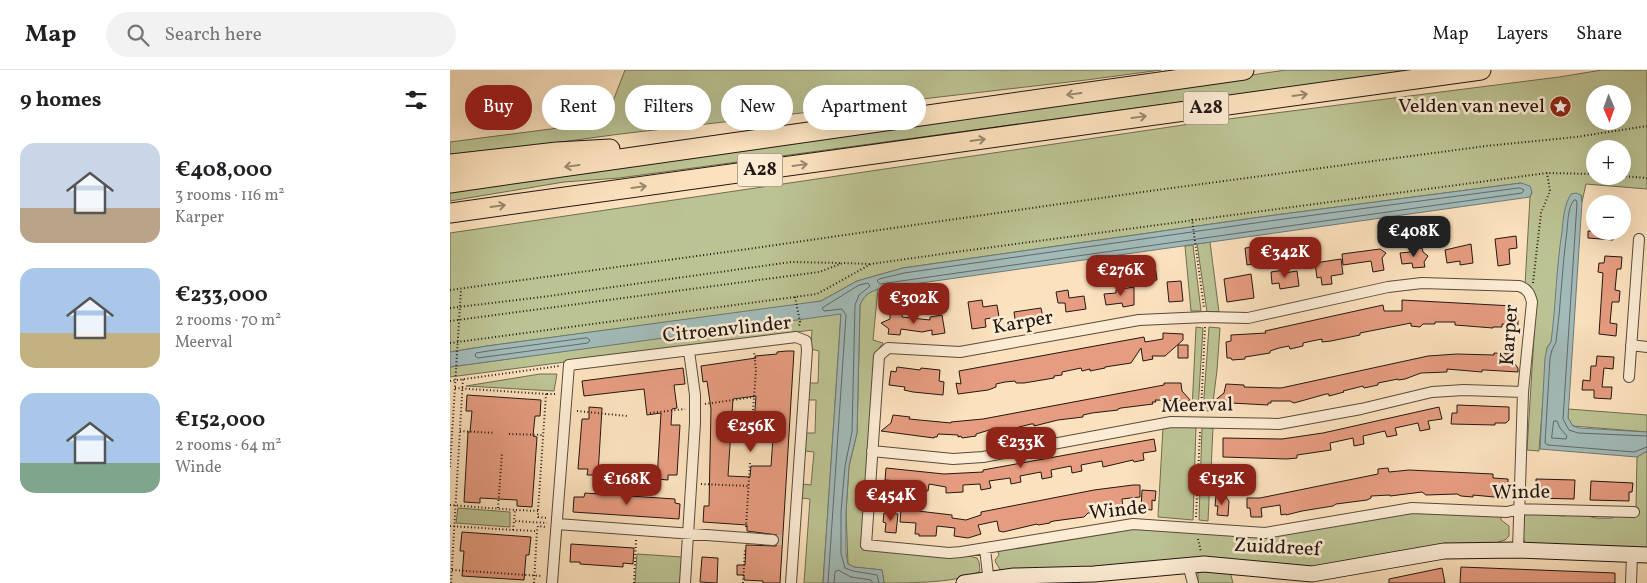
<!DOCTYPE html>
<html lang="en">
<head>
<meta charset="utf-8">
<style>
  body { margin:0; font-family:Vollkorn,serif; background:#f2f2f2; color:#202124; height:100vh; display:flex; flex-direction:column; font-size:19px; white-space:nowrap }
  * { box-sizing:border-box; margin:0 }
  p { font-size:16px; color:#757577 }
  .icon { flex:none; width:28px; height:28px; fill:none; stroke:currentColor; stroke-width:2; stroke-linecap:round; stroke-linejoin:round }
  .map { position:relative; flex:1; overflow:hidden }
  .sheet { display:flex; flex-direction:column; background:#fff; width:450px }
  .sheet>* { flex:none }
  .top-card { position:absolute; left:15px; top:15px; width:475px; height:45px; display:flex; gap:10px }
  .needle { width:32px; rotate:178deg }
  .fabs { position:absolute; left:1136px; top:15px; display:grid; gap:10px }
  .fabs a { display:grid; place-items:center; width:45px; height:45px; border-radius:50%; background:#fff; box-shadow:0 5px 20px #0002; font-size:25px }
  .price { position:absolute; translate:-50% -42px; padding:0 11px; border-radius:10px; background:#8f2418; color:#fff; font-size:16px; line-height:32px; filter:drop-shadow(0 1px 2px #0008) }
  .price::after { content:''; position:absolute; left:50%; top:30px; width:15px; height:11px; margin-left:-8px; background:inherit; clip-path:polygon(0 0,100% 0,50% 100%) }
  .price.on { background:#222; color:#fff }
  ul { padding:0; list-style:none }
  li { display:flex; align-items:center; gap:15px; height:125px; padding:0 20px }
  li span { display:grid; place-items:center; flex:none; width:140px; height:100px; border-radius:15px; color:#555 }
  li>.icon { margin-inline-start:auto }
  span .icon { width:60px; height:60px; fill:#fffc; stroke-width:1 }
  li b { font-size:21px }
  h2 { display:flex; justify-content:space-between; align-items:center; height:60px; padding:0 20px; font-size:21px }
  .tag { padding:0 18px; border-radius:22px; background:#fff; box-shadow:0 5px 20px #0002; font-size:18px; line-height:45px }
  .tag.on { background:#8f2418; color:#fff }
  header { display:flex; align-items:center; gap:30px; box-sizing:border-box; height:70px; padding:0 25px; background:#fff; border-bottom:1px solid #e0e0e0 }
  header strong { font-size:24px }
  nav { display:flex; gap:28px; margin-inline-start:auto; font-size:18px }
  .search { width:350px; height:45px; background:#f2f2f2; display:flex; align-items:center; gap:12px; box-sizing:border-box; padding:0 18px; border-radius:28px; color:#757577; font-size:19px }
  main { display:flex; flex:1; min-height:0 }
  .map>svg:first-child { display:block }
  .green { fill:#bcc393; stroke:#706d52; fill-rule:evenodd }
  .water { fill:#a2bbb9; stroke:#6f7976 }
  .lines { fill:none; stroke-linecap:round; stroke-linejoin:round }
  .shore { stroke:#626966; stroke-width:1 }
  .building { fill:#e69c80; stroke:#231712; fill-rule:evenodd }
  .street-tunnel { stroke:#d0b99b; stroke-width:10; stroke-dasharray:10 5; stroke-linecap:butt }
  .street-casing { stroke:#594a3d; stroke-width:12 }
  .secondary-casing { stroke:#231712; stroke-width:17 }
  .highway-casing { stroke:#231712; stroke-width:21 }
  .path { stroke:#231712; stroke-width:2; stroke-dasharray:1 2.5; stroke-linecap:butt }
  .street { stroke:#fcecd4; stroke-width:10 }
  .secondary { stroke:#fcecd4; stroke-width:15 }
  .highway { stroke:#fbe1bd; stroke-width:19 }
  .oneway { stroke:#9a8670 }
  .labels { text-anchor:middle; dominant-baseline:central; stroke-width:5; stroke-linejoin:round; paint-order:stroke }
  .shield { fill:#fcecd4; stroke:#64574c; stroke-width:1 }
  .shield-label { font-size:19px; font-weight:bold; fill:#231712 }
  .poi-label { font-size:20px; fill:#231712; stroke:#fcecd4; text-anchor:end }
  .street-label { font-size:20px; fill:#231712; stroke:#fcecd4 }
</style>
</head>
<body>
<header>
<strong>Map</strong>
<div class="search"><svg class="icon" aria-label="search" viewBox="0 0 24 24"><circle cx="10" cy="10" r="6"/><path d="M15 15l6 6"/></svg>Search here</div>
<nav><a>Map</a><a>Layers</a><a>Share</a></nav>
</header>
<main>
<section class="sheet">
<h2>9 homes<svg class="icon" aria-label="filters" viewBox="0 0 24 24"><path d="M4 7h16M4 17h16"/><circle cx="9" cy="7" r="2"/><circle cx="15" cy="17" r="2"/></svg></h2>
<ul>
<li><span style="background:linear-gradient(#c9d6e8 65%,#b9a48a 0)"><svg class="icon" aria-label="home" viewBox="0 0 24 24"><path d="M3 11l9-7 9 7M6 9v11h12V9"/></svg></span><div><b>€408,000</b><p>3 rooms · 116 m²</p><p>Karper</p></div></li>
<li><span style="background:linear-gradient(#a9c7e8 65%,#c2b280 0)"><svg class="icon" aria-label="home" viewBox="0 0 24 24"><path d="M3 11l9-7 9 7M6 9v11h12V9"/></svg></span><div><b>€233,000</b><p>2 rooms · 70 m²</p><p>Meerval</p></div></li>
<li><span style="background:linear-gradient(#a9c7e8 70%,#7fa58c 0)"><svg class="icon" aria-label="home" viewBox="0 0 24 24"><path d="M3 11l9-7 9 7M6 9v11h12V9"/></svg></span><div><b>€152,000</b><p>2 rooms · 64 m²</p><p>Winde</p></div></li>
</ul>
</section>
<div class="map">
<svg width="1197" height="513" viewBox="0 0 1197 513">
  <rect width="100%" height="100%" fill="#fbe1bd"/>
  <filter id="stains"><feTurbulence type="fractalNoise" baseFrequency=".004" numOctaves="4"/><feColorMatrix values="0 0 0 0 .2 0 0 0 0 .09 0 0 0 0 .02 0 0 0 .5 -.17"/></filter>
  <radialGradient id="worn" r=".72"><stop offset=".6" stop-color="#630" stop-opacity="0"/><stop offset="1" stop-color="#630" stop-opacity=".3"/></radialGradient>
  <path class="green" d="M175 0H711L636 10 170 64 0 87V72L155 52Z
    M836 0H967L169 108 114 112 0 131V122Z
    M1152 0H1197V119L1136 114 1132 132 1131 125 1101 272 1097 278 1089 381 1077 380 1086 234 1075 215 1080 127 1082 122 1071 113 818 146 453 198 407 211 371 231 355 234 37 276 0 282V163L747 53 1109 7ZM1145 24H1172V51H1145ZM1145 79H1172V106H1145Z
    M760 172 769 242H757L747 174Z
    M743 175 751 241H741L735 176Z
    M428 219 423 270 433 273 424 286 411 478 503 487 519 486 527 488 529 492 530 501C512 513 458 513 434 513L432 500 404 497 398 494 396 442 399 396 407 363 410 235C414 225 418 223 428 219Z
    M391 243 373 513H354L360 429 352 428 353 414 361 415 364 382 355 381 356 363H365L366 330H358L359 313H368L369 281 361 279 362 260 0 307V297Z
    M746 257 753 258 748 340H742Z
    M759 257 770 258 767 300 762 341H753Z
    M90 304H107L104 321 16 316Z
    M1118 339 1197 345V362L1123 356 1118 348Z
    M746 356 743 450 708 447 713 357Z
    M752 357 763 358 761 400 754 401V408L760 409 758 451 749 450Z
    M1197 381V481L1077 475C1070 467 1073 457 1073 447L1079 442H1091L1094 445 1115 446C1124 440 1133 444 1141 447 1147 449 1156 448 1162 448L1166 445H1188L1189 440 1186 439 1187 387Z
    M8 438 60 442V457L6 453Z
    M957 443 1051 446V450L1059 456V466L1055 470 1048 472V475L867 497 549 502 550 499 546 493 545 490 549 485 548 482 550 481 683 458 825 466Z
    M187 484 232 487 230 513H185Z
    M752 500 780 502 783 513H748V503Z"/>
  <path class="water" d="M1071 113 1080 116 1082 122 1080 127 428 219C418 223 414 225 410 235L407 363 399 396 396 442V483L398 494 404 497 432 500 434 513H373L391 244 0 297V282L37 276 371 231 407 211 453 198 818 146Z
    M1126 123 1131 125 1132 132 1118 348 1123 356 1129 358 1197 362V381L1187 387 1090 379 1095 288 1097 278 1101 272C1106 235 1106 199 1112 162 1113 150 1114 135 1121 124Z"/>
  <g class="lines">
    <path class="shore" d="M1070 118 1074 120 1072 123 500 204 430 214 427 211 429 209 454 203 819 151Z
      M137 268 140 270 138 273 28 288 25 286 26 283 38 281Z
      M1104 351H1107L1110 358 1117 366 1116 369 1102 368Z
      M1197 366 1128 363 1119 360 1113 349 1127 133 1126 130H1124C1118 137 1118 151 1117 160 1112 197 1111 235 1106 272L1102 280 1100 288 1095 373 1098 375 1184 382 1197 377
      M378 513 396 245 392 239 374 241 372 238 409 215 418 213 420 216 409 225 405 235 402 362 395 396 391 442V484L395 498 403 501 427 505 429 513
      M384 513 385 502 388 500 401 507 421 510 423 513"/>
  </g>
  <path class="building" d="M1138 161H1164L1163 170 1138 168Z
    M1066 166 1067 178 1059 179 1060 194 1048 196 1045 169Z
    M1021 174 1023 193 1010 195V191L997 193 995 180Z
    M806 177 808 193 797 195 795 178Z
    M972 178 973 182 978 186 974 192 975 197 963 198 962 193 952 194 950 183 960 182V179Z
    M930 179 936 183 932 188 934 200 923 202 921 191 893 195 892 184Z
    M1155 186 1172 187 1171 199H1167L1165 220 1170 221 1169 232H1162L1160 253 1167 254 1166 266 1149 264 1153 203 1148 202 1149 193H1154Z
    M891 189 893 204 881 206 882 214 872 215 871 207 867 208 865 193Z
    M705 195 707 210 696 211 694 196Z
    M834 200V203L847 201 849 216 830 219 829 213 822 214 821 202Z
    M801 204 804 228 777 232 774 209Z
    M731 211 733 231 719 232 717 212Z
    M684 217V235L673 237 672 233 656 235 654 224 666 223V220Z
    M618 220 619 228 634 226 636 239 616 242 615 233H608L606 222Z
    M532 230 533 237 547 235 549 247 535 249 536 257 522 259 518 232Z
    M952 230 1063 236V240L1068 241V255L1052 254V257H1043V258L1005 255V252H985V254H973L970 257 961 256V253L910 263V265L881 271 872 272V269L862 271 853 273V276L840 279 839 276 829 278 820 281V283L795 287V289L782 290 781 288H777L776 272 781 271V265L816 263 815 261 933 235 934 241H952Z
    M591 238 593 248 566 255 564 242Z
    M440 243 452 244V247L480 250V247L492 245 495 263 482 265V260L472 262 451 259 450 265 438 264 439 259 431 253 440 249Z
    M713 263 733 264V270L715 286H702L703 289 693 291 691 278 681 293 655 297V298L640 301V299L632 301 631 298 612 302V305L604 306V308L574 313H566L565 311 555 312 546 314V317L538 320 508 324 506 313 511 314 509 301 694 267 695 272 713 269Z
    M728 275H738V288H728Z
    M336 281H344L330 513H313V511L294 510V505H287V495H295L296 475 326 476 330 471 327 465 297 461V455L253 452 254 436H259L261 339 257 311 253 312 251 296 306 288 305 286 327 284V282ZM306 326 303 367 323 368 321 396H301L300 407 278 406 283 329Z
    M1044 283 1061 284V289L1068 298V302L1035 300H1032V302L997 299V302L971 303 955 309 948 310V309L928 313V315L914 318 913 316 893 321 894 322 879 326V324H876L844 333 840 331H821V333H818V335L763 332 774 323 776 314 794 315V317L831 318 978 286 1007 284 1044 285Z
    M1147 286 1164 287 1163 299 1154 298 1152 317H1162L1161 329 1144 328V320H1132L1133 310 1140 311 1141 296H1146Z
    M447 297 470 300 471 298 490 300 489 311 494 312 493 325 463 322 454 320 455 317 439 315 441 301 446 302Z
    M233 298 235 314 224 315 227 338 222 339 221 355H230L227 405H218V410L207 409 211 343 197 345 194 319 134 326 132 311Z
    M714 313H731L732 321 741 331 705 330 706 332H702L703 334 671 338 668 339V340L642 343 633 345V347L608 350 584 356V354H581L550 362 549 361H546V358L526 364V366L512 368 511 366 508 367V365L488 364 487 367H484V368L431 361 441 353 443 345 460 347 459 349 501 353V352L533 349 714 315Z
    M17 325 91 330 90 346H85L83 366 87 367 82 437 67 436V430L30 428V433L14 432 18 362H20L22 341H16Z
    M1007 335 1059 337V350L1056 353H1045V355L1001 354 1002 343H1007Z
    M139 337 152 338 148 405H137L138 399H128L132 349H139Z
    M989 337 992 349 978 351 980 359 970 361 968 353 945 358 947 365 937 367 935 361 913 366 914 374 904 376 903 368 880 373 881 380 847 385V388L837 389 773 387V368L832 369 873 363Z
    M704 369 706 381 693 383 694 390 684 392 683 390 653 397 652 391 631 395 632 401 622 403 621 396 601 400 602 407 592 409 591 402 570 406 571 412 561 414 560 408 539 411 541 418 531 420 530 414 513 415V422L496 423V417L479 414 478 421 461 419 448 418V411L435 410 436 398 494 404 533 402V400Z
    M938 398 939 402 959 400 1043 404V408L1058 409V419H1055V428L1023 425V427L1011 426 1007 424 976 425 972 422 940 426V425L921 426V428L917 430 886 434 883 436 852 441 836 445V444L831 445 830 435 811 438 812 447H801L800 438H797V428H810L928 404V399Z
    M1086 409 1125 410 1124 429 1086 428Z
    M1141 411 1183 413 1182 422H1179V431L1140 430Z
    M683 415H690V427L672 429 673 439 669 441 638 443 634 447 604 451 600 452V453L588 455 587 454 553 462 549 461 547 451 528 455 531 464 518 468 504 466 505 458 487 456 486 466H469V464H465L466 453 450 452 451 439 502 445V448L516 450 531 445V442L644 420Z
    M692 420 706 421 705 431 702 430V440L691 439Z
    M135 423 225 429V433L230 434 229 449 123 442 124 427H134Z
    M766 426 776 427 779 431 778 446 767 445 768 436H765Z
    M434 443 448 444 446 463 435 462 436 453 433 452Z
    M12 462 81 467 79 485H76L74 510 12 506 14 481H10Z
    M121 474 184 478 183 494 173 493V497L130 494V492H120Z
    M252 487 268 488 267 513 250 512Z
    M1011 497 1165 503V513H1010Z
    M992 498 995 513H939V509Z"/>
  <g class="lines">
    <path class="street-tunnel" d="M323 470H332"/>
    <defs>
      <path id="street" d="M1181 275 1197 277
        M1179 307 1189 169
        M422 381 503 389 533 387 721 352 829 354 911 339 982 322 1014 320 1073 322
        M107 454 323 470
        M535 479 539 513
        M1068 480 1073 322 1082 232C1080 224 1078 219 1069 216L972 213 938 217 798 248 756 247 689 250 510 282 438 278 429 286 416 475 499 483 511 482 683 454 815 463 962 438 1057 442 1069 439 1184 442
        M738 495 743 513
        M102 513 119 295 346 267 356 271 357 280 341 513
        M235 513 245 353V325L239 281
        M1181 513 1182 485"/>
      <path id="secondary" d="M514 513 564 506 644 504 754 494 862 504 994 481 1068 480 1197 485"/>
      <path id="highway" d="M0 94 107 82 160 79
        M0 113 794 0
        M0 143 1031 0"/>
    </defs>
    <use href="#street" class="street-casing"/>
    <use href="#secondary" class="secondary-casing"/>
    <use href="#highway" class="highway-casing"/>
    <path class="path" d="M1172 106 1197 108
      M742 149 754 238
      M1083 213 1091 143 1100 121 1097 103
      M0 220 305 178 707 120 1036 76 1126 67 1197 56
      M345 227 350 252 349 256
      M0 238 92 227 341 192 391 193
      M0 251 369 202 393 193 420 194
      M0 273 367 224 421 194 513 181 1097 103 1145 104
      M0 311 109 296
      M5 318 96 324 88 441
      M97 324H107
      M255 334 304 327
      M127 341 177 346
      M751 342 755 257
      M200 343 235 339
      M10 361 45 363
      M59 364 93 365
      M301 368 306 300 304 282
      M0 397 11 219
      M251 414 299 416
      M0 435 65 440 64 451
      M48 438 52 383
      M66 440 88 441V447L97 448
      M746 447 750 362
      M0 456 63 460 64 451 97 453
      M296 457 300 392
      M63 460 87 461 88 456 96 457
      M748 469 751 482
      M2 500 92 506
      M1 513 13 308
      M84 513 87 461
      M184 513 186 470
      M293 513 295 479"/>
    <use href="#street" class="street"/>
    <use href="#secondary" class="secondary"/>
    <use href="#highway" class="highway"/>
  </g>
  <defs><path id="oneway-shaft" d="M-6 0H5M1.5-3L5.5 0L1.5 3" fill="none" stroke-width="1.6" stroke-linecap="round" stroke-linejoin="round" transform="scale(1.25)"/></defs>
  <g class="oneway">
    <use href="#oneway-shaft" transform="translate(624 24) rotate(172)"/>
    <use href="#oneway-shaft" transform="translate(850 25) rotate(-8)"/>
    <use href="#oneway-shaft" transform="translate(689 47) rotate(-8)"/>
    <use href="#oneway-shaft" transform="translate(528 70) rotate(-8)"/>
    <use href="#oneway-shaft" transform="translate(350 95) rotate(-8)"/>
    <use href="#oneway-shaft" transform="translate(122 96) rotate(172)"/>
    <use href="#oneway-shaft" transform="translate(189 117) rotate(-8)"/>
    <use href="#oneway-shaft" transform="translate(48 136) rotate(-8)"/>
  </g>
  <defs>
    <symbol id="sight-disc" viewBox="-11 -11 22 22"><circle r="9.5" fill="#8f2418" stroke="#fcecd4"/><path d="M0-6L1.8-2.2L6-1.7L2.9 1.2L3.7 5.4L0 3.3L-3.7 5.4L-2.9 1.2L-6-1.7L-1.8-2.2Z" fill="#fff"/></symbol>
  </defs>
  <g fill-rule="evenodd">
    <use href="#sight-disc" x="1098" y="24" width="25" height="25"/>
  </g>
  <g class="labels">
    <g class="shield">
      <rect x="733.5" y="21.5" width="45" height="33" rx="4"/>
      <rect x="287.5" y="83.5" width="45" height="33" rx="4"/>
    </g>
    <g class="shield-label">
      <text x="756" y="38">A28</text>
      <text x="310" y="100">A28</text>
    </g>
    <g class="poi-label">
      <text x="1095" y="37">Velden van nevel</text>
    </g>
    <g class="street-label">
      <text transform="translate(573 253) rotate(-10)">Karper</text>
      <text transform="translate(277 260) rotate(-6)">Citroenvlinder</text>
      <text transform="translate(1060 265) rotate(-86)">Karper</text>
      <text transform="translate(747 336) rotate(-1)">Meerval</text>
      <text transform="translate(1071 423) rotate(-1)">Winde</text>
      <text transform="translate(668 441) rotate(-6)">Winde</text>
      <text transform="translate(827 478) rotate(3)">Zuiddreef</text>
    </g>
  </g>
  <rect width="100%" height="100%" filter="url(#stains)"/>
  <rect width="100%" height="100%" fill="url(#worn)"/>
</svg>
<div class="fabs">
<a><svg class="needle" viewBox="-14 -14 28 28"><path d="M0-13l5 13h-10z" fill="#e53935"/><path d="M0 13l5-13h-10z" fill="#757577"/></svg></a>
<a>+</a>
<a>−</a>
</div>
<b class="price on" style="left:964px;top:188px">€408K</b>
<b class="price" style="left:835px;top:209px">€342K</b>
<b class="price" style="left:671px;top:227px">€276K</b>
<b class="price" style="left:464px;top:255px">€302K</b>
<b class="price" style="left:301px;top:383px">€256K</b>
<b class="price" style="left:571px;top:399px">€233K</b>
<b class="price" style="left:177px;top:436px">€168K</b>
<b class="price" style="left:772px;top:436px">€152K</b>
<b class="price" style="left:441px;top:452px">€454K</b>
<div class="top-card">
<a class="tag on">Buy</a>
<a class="tag">Rent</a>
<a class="tag">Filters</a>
<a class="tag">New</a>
<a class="tag">Apartment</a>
</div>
</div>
</main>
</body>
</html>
